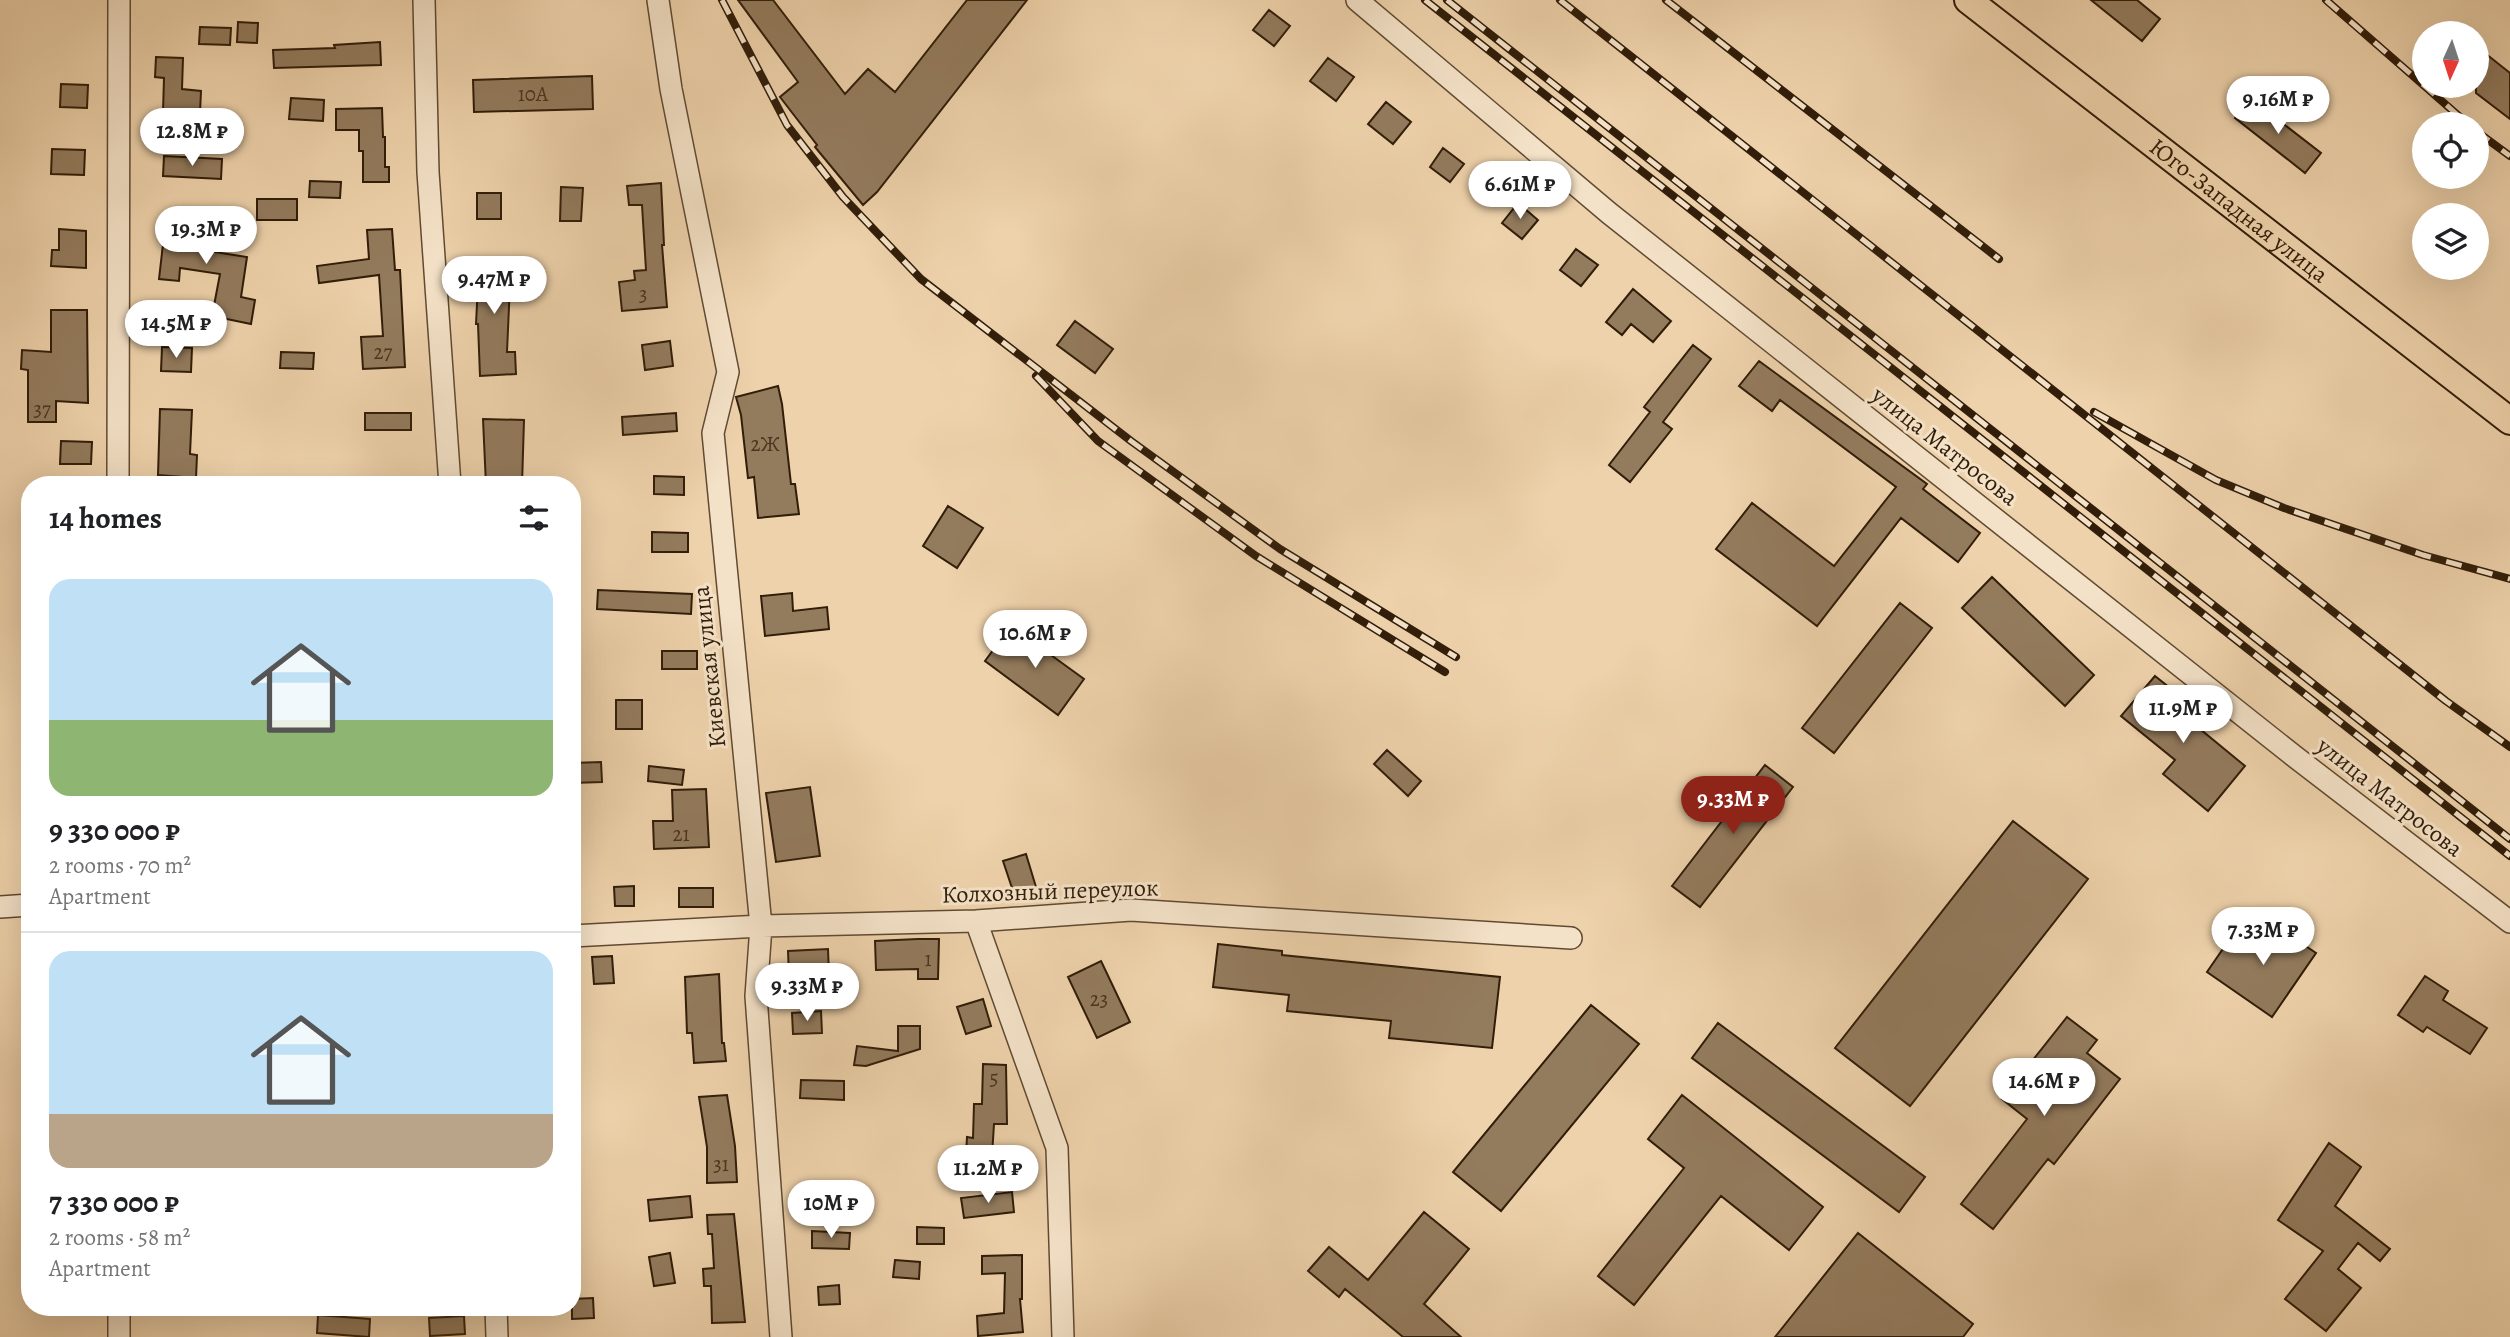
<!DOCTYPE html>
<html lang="en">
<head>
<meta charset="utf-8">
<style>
  body { margin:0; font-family:Alegreya,serif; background:#f6f6f6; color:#202124; height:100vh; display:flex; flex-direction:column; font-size:26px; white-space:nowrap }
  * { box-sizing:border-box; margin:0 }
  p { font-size:23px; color:#757577 }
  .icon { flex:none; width:38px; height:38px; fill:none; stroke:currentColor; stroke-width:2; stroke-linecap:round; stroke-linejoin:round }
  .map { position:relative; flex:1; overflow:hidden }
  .side { position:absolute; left:21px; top:476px; width:560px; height:840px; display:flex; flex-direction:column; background:#fff; border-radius:28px; box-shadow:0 7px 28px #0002 }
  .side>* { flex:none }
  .needle { width:46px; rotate:183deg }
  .tools { position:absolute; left:2412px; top:21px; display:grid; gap:14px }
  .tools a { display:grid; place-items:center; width:77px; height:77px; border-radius:50%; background:#fff; box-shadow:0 7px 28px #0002; font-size:35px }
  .price { position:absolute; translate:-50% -60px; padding:0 16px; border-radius:24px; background:#fff; color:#222; font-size:23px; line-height:46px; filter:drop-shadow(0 2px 4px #0008) }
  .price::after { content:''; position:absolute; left:50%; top:42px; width:21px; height:16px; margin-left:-10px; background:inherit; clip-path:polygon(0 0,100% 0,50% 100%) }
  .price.on { background:#8f2418; color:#fff }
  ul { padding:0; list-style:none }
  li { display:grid; align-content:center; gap:14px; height:371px; padding:0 28px }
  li+li { border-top:2px solid #e0e0e0 }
  li span { display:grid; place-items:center; height:217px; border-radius:21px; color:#555 }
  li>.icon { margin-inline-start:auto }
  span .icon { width:126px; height:126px; fill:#fffc; stroke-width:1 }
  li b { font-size:30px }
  h2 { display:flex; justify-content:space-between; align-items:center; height:84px; padding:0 28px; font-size:30px }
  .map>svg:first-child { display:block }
  .building { fill:#937b5d; stroke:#311d09; stroke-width:2 }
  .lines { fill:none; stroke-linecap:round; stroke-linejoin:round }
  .minor-casing { stroke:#604a32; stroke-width:24 }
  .major-casing { stroke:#311d09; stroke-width:30 }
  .minor { stroke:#f4e2c8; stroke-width:21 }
  .major { stroke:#eed2ab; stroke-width:26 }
  .rail-casing { stroke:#311d09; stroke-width:8 }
  .rail { stroke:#f4e2c8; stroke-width:5; stroke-dasharray:16; stroke-linecap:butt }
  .labels { text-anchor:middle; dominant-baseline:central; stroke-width:6; stroke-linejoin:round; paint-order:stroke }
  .number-label { font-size:21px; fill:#4a341e }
  .street-label { font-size:24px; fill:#311d09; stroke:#f4e2c8 }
</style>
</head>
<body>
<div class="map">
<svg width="2510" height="1337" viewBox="0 0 2510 1337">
  <rect width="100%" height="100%" fill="#eed2ab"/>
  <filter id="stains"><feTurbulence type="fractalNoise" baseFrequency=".00286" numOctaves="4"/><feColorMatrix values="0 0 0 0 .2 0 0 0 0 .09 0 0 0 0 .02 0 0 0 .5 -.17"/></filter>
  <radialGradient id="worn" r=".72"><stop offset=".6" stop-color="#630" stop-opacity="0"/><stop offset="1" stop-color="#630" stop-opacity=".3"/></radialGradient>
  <path class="building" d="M738 0H773L845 94 868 69 895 92 967 0H1027L877 192 863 205 815 147 817 145 780 97 798 82Z
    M2091 0H2137L2160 19 2142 41Z
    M1269 10 1290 26 1274 46 1253 30Z
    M238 22 258 23 257 43 237 42Z
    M200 27 231 28 230 45 199 44Z
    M380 42 381 65 274 68 273 50 335 48 334 45Z
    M2476 46 2510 73V119L2476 93Z
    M156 57 183 58 182 89 201 91 200 113 163 112 164 78 155 77Z
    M1328 58 1354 77 1336 101 1310 81Z
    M592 76 593 109 474 112 473 80Z
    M61 84 88 85 87 108 60 107Z
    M291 98 324 100 323 121 289 119Z
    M2250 98 2321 153 2305 173 2235 118Z
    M1386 102 1411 122 1393 144 1368 124Z
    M382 108 383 137H385V167H389V182H363V151H359V130H336V109Z
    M1443 148 1464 164 1450 182 1430 167Z
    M52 149 85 150 84 175 51 174Z
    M164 156 222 159 221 179 163 176Z
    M310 181 341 182 340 198 309 197Z
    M661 183 664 245H662L667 307 622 311 619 282 635 280 634 271 646 270 642 205H629L627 186Z
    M561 187 583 188 581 221H560Z
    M477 193H501V219H477Z
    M257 199H297V220H257Z
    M1518 203 1538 220 1522 239 1502 223Z
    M166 218 210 221 208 251 247 257 241 297 255 300 251 324 212 316 220 274 180 268 179 281 159 279Z
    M59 229 86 231V268L51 266 52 250H59Z
    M392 229 395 270H400L405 367 363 369 361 337 383 336 379 275 319 283 317 266 369 259 367 230Z
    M1576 249 1598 265 1581 286 1560 270Z
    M513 259V284H510L507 352H515L516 374 480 376 478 324H476L478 284H473V260Z
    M1633 289 1671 321 1653 342 1631 324 1622 335 1606 322Z
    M51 310H87L88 403 56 401V422H28V370L21 369 22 350 51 352Z
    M1075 321 1113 349 1095 373 1057 345Z
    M670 341 673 366 645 370 642 345Z
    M1693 345 1711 359 1663 422 1672 429 1630 482 1609 465 1650 412 1644 407Z
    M162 347 192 348 191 372 161 371Z
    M281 352 314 353 313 369 280 368Z
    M1759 361 1927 484 1923 489 1980 533 1958 562 1901 518 1817 626 1716 549 1752 503 1834 566 1896 487 1780 400 1772 411 1739 386Z
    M778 386 782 404 791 484H795L799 514 758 518 754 477 748 478 741 415 736 397Z
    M160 409 192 410 190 454 197 455 196 478 158 475Z
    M365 413H411V430H365Z
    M676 413 677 431 623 435 622 417Z
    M483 419 524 420 522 485H486Z
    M61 441 92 442 91 464H60Z
    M654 476 684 477V495L654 494Z
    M948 506 983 528 957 568 923 546Z
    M652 532 688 533V552H652Z
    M1992 577 2094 675 2065 706 1962 608Z
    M598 590 692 594 691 614 597 609Z
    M792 593 793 611 827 607 829 629 765 636 761 596Z
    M1900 603 1932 628 1834 753 1802 728Z
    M1011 626 1084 679 1058 715 985 661Z
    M662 651H697V669H662Z
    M2155 676 2185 700 2177 710 2245 766 2208 811 2163 774 2175 760 2121 716Z
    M616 700H642V729H616Z
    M1387 750 1421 781 1408 796 1374 764Z
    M601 762 602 782 572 783V763Z
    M1765 765 1793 787 1700 907 1672 886Z
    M649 766 684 770 682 785 648 781Z
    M810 787 820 856 776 862 766 793Z
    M706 789 709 847 654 849 653 821H673L672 790Z
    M2013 821 2088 879 1910 1106 1835 1048Z
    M1026 854 1036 887 1014 894 1003 861Z
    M634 886V906H615L614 887Z
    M679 888H713V907H679Z
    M2264 918 2316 953 2272 1017 2207 972 2229 940 2243 949Z
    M918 939H939L938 979H918V969L876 970 875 941Z
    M1218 944 1282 951V955L1500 977 1492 1048 1389 1038 1391 1021 1287 1011 1289 995 1213 987Z
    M828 949 829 975 789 977 788 951Z
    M612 956 614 983 594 984 592 957Z
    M1101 961 1130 1022 1097 1038 1068 977Z
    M719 974 722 1043H724L726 1061 694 1063 692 1033H687L685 977Z
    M2425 976 2448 991 2443 1000 2487 1028 2470 1054 2427 1027 2423 1032 2398 1015Z
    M983 999 991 1026 966 1034 957 1007Z
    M1591 1005 1639 1044 1501 1211 1453 1172Z
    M821 1011 822 1033 793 1034 792 1013Z
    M2067 1017 2097 1040 2087 1053 2120 1079 2054 1164 2048 1159 1993 1229 1961 1204 2027 1119 2002 1099Z
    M1718 1023 1925 1177 1899 1212 1692 1058Z
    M898 1026H920V1049L866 1066 854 1065 857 1046 898 1051Z
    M983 1064 1006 1065 1007 1124H994L992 1156 966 1155 967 1137 973 1138 974 1104H982Z
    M801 1080 844 1081V1100L800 1098Z
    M727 1095 735 1146 737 1182 707 1183V1147L699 1097Z
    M1682 1095 1823 1207 1789 1250 1721 1196 1634 1305 1598 1276 1684 1168 1648 1139Z
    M2329 1143 2361 1167 2335 1206 2390 1249 2380 1261 2358 1243 2338 1269 2361 1288 2326 1331 2285 1299 2323 1251 2278 1220Z
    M1012 1192 1014 1212 964 1218 961 1198Z
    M690 1196 692 1217 650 1221 648 1200Z
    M1424 1212 1469 1249 1424 1304 1461 1337H1403L1345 1289 1339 1297 1308 1271 1329 1247 1368 1280Z
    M734 1214 745 1322 712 1323 711 1286H704L703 1269 714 1268 712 1234H708L707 1215Z
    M917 1227 944 1228V1244H917Z
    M812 1231 850 1233 849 1249 812 1248Z
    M1858 1233 1973 1324 1963 1337H1775Z
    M670 1253 675 1283 654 1286 649 1257Z
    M1022 1255V1299H1020L1023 1332 978 1336 977 1316 1004 1313 1005 1273 982 1274V1256Z
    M895 1260 920 1262 919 1279 893 1277Z
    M839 1285 840 1304 819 1305 818 1287Z
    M593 1298 594 1318 572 1319V1299Z
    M318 1315 370 1319 369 1337 317 1333Z
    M464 1316 465 1334 430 1336 429 1318Z"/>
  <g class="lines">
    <defs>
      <path id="minor" d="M424 0 428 172 450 485
        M658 0 671 89 728 372 713 433 761 926 756 996 781 1337
        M1357 0 1609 213 2294 756 2510 922
        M118 485 119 0
        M0 907 30 905
        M976 921 1057 1148 1063 1337
        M572 936 761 926 976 921 1131 910 1571 938
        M496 1307 497 1337
        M119 1337V1307"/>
      <g id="major">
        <path id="s1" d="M1968 0 2510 421"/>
      </g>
    </defs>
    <use href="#minor" class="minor-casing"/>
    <use href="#major" class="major-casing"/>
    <use href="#minor" class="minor"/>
    <use href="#major" class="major"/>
    <defs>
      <path id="rail" d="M722 0 787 125 843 197 921 279 1131 441 1280 549 1456 657
        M1425 0 2510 856
        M1447 0 2510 839
        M1560 0 2446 701 2510 747
        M1666 0 1999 259
        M2326 0 2468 124
        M2476 131 2510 156
        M1036 376 1098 441 1256 556 1445 672
        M2094 412 2216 480 2284 508 2423 555 2510 579"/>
    </defs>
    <use href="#rail" class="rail-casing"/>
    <use href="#rail" class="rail"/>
  </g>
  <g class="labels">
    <g class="number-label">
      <text x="533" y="94">10А</text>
      <text x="643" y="294">3</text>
      <text x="383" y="352">27</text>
      <text x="42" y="409">37</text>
      <text x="765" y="444">2Ж</text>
      <text x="681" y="834">21</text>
      <text x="928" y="959">1</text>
      <text x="1099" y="999">23</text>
      <text x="994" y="1078">5</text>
      <text x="721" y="1164">31</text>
    </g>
    <g class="street-label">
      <text stroke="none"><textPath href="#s1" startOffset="343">Юго-Западная улица</textPath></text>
      <text transform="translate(1945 446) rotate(38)">улица Матросова</text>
      <text transform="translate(709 667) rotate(-96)">Киевская улица</text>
      <text transform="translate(2390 797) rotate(38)">улица Матросова</text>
      <text transform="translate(1050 891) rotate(-2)">Колхозный переулок</text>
    </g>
  </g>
  <rect width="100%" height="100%" filter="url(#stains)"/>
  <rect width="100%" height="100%" fill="url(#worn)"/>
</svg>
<div class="tools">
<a><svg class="needle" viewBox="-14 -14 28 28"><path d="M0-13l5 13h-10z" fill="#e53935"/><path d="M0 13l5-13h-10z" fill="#757577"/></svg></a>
<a><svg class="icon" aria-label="locate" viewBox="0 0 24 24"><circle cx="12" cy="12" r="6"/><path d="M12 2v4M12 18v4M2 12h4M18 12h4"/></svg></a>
<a><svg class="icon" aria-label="layers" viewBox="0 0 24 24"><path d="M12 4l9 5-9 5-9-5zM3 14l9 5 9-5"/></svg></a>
</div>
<b class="price" style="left:2278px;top:136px">9.16M ₽</b>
<b class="price" style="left:192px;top:168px">12.8M ₽</b>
<b class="price" style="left:1520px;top:221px">6.61M ₽</b>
<b class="price" style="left:206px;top:266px">19.3M ₽</b>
<b class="price" style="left:494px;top:316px">9.47M ₽</b>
<b class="price" style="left:176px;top:360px">14.5M ₽</b>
<b class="price" style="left:1035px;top:670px">10.6M ₽</b>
<b class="price" style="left:2183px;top:745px">11.9M ₽</b>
<b class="price on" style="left:1733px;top:836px">9.33M ₽</b>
<b class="price" style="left:2263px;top:967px">7.33M ₽</b>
<b class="price" style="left:807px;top:1023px">9.33M ₽</b>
<b class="price" style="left:2044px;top:1118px">14.6M ₽</b>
<b class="price" style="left:988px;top:1205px">11.2M ₽</b>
<b class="price" style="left:831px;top:1240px">10M ₽</b>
<section class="side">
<h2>14 homes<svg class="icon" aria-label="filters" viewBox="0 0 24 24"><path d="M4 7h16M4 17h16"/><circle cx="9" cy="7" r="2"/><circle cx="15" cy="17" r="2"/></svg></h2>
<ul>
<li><span style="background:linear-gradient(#bfe0f5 65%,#8fb573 0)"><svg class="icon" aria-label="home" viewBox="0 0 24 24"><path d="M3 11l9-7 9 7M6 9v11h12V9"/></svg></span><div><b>9 330 000 ₽</b><p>2 rooms · 70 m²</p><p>Apartment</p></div></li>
<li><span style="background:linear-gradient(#bfe0f5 75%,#b9a48a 0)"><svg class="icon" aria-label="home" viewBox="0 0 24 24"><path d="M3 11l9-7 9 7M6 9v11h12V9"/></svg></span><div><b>7 330 000 ₽</b><p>2 rooms · 58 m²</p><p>Apartment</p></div></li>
</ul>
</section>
</div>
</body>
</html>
